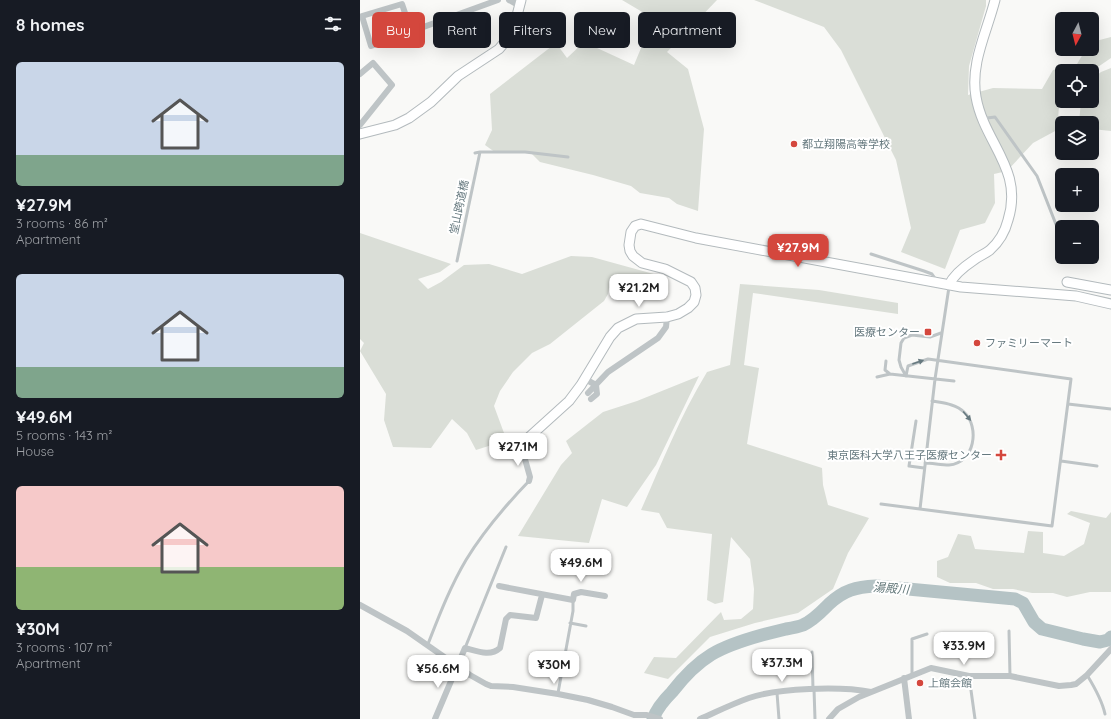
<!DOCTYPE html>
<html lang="en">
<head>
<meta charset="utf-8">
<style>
  body { margin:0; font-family:Quicksand,"Noto Sans JP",sans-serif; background:#20242c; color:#f1f3f6; height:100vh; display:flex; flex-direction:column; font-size:15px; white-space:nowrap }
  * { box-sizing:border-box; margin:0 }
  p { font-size:13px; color:#9ea1a6 }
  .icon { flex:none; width:22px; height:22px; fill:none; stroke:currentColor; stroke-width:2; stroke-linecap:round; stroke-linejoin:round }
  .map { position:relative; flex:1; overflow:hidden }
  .side { display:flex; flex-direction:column; background:#171b24; width:360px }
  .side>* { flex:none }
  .top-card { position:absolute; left:12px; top:12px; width:380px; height:36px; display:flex; gap:8px }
  .needle { width:26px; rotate:187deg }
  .fabs { position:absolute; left:695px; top:12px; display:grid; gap:8px }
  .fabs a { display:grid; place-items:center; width:44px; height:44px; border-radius:6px; background:#171b24; box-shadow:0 4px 16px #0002; font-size:20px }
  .price { position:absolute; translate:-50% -34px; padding:0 9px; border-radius:8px; background:#fff; color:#222; font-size:13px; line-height:26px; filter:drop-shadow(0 1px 2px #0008) }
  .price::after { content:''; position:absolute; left:50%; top:24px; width:12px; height:9px; margin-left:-6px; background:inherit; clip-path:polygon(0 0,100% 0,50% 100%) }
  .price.current { background:#d4473d; color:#fff }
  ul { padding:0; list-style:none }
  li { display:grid; align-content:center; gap:8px; height:212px; padding:0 16px }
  li span { display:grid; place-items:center; height:124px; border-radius:6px; color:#555 }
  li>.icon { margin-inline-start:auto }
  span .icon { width:72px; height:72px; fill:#fffc; stroke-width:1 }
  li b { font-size:17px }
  h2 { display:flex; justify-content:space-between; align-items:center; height:48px; padding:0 16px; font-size:17px }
  .pill { padding:0 14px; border-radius:6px; background:#171b24; box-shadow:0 4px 16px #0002; font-size:14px; line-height:36px }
  .pill.current { background:#d4473d; color:#fff }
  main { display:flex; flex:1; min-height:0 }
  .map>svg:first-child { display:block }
  .green { fill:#daded7 }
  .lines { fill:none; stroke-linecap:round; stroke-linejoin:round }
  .river { stroke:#b5c3c5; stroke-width:13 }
  .secondary-casing { stroke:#b3babd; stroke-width:11 }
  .lane { stroke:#bec4c6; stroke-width:3 }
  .street { stroke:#bec4c6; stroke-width:6 }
  .secondary { stroke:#fff; stroke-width:9 }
  .oneway { fill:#66797f }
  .poi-dot { fill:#d4473d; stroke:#fff; stroke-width:1.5 }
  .labels { text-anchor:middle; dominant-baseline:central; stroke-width:4; stroke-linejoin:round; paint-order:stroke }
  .poi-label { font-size:11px; fill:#66797f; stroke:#fff; text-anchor:start }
  .street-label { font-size:11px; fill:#66797f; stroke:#fff }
  .water-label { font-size:12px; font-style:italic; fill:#627779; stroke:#fff }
</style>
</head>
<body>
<main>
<section class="side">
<h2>8 homes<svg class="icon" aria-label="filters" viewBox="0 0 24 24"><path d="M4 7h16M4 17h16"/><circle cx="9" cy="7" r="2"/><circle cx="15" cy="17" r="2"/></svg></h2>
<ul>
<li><span style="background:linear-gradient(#c9d6e8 75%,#7fa58c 0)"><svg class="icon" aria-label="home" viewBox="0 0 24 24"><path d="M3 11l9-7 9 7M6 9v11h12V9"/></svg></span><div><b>¥27.9M</b><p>3 rooms · 86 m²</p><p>Apartment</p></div></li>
<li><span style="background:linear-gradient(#c9d6e8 75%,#7fa58c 0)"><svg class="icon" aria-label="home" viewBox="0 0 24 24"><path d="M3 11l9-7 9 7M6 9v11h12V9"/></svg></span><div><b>¥49.6M</b><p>5 rooms · 143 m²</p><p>House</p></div></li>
<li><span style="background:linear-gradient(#f6c9c9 65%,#8fb573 0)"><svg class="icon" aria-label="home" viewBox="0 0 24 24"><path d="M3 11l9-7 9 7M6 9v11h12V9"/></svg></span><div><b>¥30M</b><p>3 rooms · 107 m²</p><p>Apartment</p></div></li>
</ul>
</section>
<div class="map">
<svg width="751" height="719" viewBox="0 0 751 719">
  <rect width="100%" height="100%" fill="#f9f9f7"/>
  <path class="green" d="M262 0H357L307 52 328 69 344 129 338 211 317 204 309 198 280 193 271 186 233 175 180 162 171 153H136L125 145 132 130 130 94 196 43 207 58 224 42 274 65 286 36 290 39 296 20Z
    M394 0H626V6L609 66 608 95 633 88 682 89 693 70 717 64 726 49H732V42L751 37V58L732 71H702V93L700 95 697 130 673 143 647 171 634 174 635 203 625 223 600 230 585 269 541 252 551 228 536 160 481 50 464 27Z
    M751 68V131L732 129V123H719L721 101H732V79L741 72Z
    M0 233 91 264 80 272 58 279 68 289 81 282 104 265 129 264 162 274 211 256 232 257 301 276 297 288H249L248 294 244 301 190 344 172 353 153 372 140 391 134 406 144 433 138 443 116 450 107 433 92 419 71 448 33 447 24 420 26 394 0 351 4 343 0 339Z
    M380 284 459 290 538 303V314L393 293 384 365 399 368 387 444 462 468 463 485 468 505 509 518 488 553 473 589 438 613 395 623 350 637 308 679 284 673 294 657 316 658 361 612 364 620 381 619 393 609 394 589 390 559 371 537 363 602 355 604 347 600 352 534 307 528 299 513 281 510C302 463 320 416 347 372L370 365Z
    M339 376 296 465 267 507 242 499 229 543 158 536 201 465 212 453 206 441 243 412 277 401Z
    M711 511 746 518 751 512V592H730L707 597 693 593H672L653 589H633L616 583H590L577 577V561L588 557 598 534 611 536 615 549 664 553 668 531 683 532V553L704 556 724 544 730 523 707 514Z"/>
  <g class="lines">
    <path class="river" d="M293 719C297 708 304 700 312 692 340 656 359 647 402 635 410 633 418 631 426 629 432 628 438 627 443 625 454 620 461 612 469 604 484 590 496 587 516 586L655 599 663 603 674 622 682 629 723 639 740 642 748 640 751 637"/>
    <defs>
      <path id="secondary" d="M0 134 35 125 49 118 71 102 98 76 139 49 149 37 154 27 161 0
        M707 282 751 290
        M589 285C594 274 605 266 614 260 619 256 625 254 630 250 639 242 645 232 648 220 664 169 624 143 616 97 610 63 627 32 635 0
        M163 452 162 448 167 439 209 401 221 385 250 337 258 328 276 319 307 317 318 314 328 308 334 302 336 295 335 288 331 282 305 269 282 263 273 256 270 251 269 245 271 232 275 226 281 224 336 238 601 287 716 296 751 304"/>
    </defs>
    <use href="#secondary" class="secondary-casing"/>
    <path class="lane" d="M624 120 627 118 635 117 677 176 697 227
      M115 153 120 152H165L208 157
      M511 254 564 271 572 274 577 281
      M97 261 120 152
      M526 361 525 370 530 374
      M546 376 541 367 539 360 541 343 544 338 552 335 570 337 581 333
      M517 377 530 374 594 381
      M708 404 751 409
      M556 421 549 466 564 468
      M701 461 737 466
      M565 463C572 463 581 465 589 465 615 463 620 427 604 412 596 404 583 403 572 401
      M521 504 692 526 711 379 568 359 548 366 546 376
      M560 509 575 379 589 287
      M210 623 226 626
      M649 631 650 676
      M68 644C79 616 90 587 106 560 123 532 146 505 169 481
      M105 648 146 547
      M452 652 453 689
      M552 675V639L567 634
      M727 675C735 688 742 700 745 714
      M609 676 615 719
      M454 689 455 719
      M198 693 213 611V600
      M417 693 419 719"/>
    <path class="street" d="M149 0 160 6
      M51 31 42 4 2 16 11 46 138 0
      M0 74 13 63 32 85 0 125
      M225 379 236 385 237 394 231 399
      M228 393 248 372 298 338 306 327 307 317
      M163 452 170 477 169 481
      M139 586 213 600 214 594 221 592 245 596
      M0 605 47 631 110 675 126 684 131 686 153 687 198 694 228 700 252 707 274 715H287L300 719
      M544 678 549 719
      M75 719 105 648C117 651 130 657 140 648L146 619 150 615 176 618 182 595
      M340 719C356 712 372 704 389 698 418 688 480 686 511 692
      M469 719 478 709 499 697 571 668 609 676H650L699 686 711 685 716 684 727 675 751 649"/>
    <use href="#secondary" class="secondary"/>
  </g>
  <defs><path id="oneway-solid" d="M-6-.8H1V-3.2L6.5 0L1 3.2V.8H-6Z"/></defs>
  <g class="oneway">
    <use href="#oneway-solid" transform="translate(558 362) rotate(-19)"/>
    <use href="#oneway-solid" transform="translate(607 416) rotate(50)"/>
  </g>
  <g class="poi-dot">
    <circle cx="434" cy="144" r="4"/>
    <rect x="564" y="328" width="8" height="8" rx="2"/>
    <circle cx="617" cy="343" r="4"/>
    <path d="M639 449h4v4h4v4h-4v4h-4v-4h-4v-4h4z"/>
    <circle cx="560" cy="683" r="4"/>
  </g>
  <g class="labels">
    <g class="poi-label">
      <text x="442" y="144">都立翔陽高等学校</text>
      <text x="560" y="332" text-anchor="end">医療センター</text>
      <text x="625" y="343">ファミリーマート</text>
      <text x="632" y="455" text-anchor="end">東京医科大学八王子医療センター</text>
      <text x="568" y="683">上館会館</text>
    </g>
    <g class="street-label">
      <text transform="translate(99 207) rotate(-78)">堂山跨道橋</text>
    </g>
    <g class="water-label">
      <text transform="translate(531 588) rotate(4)">湯殿川</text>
    </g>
  </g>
</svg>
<div class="fabs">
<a><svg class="needle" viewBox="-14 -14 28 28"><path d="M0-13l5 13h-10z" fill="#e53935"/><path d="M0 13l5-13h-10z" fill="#9ea1a6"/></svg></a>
<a><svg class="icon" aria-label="locate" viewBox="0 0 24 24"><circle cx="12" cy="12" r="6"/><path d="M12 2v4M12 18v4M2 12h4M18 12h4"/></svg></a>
<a><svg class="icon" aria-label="layers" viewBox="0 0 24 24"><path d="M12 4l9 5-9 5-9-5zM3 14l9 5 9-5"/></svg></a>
<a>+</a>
<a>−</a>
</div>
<b class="price current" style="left:438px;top:268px">¥27.9M</b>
<b class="price" style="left:279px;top:308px">¥21.2M</b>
<b class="price" style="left:158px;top:467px">¥27.1M</b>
<b class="price" style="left:221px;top:583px">¥49.6M</b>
<b class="price" style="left:604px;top:666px">¥33.9M</b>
<b class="price" style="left:422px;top:683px">¥37.3M</b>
<b class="price" style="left:194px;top:685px">¥30M</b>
<b class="price" style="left:78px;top:689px">¥56.6M</b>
<div class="top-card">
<a class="pill current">Buy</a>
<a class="pill">Rent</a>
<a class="pill">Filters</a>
<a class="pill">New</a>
<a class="pill">Apartment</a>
</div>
</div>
</main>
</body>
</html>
